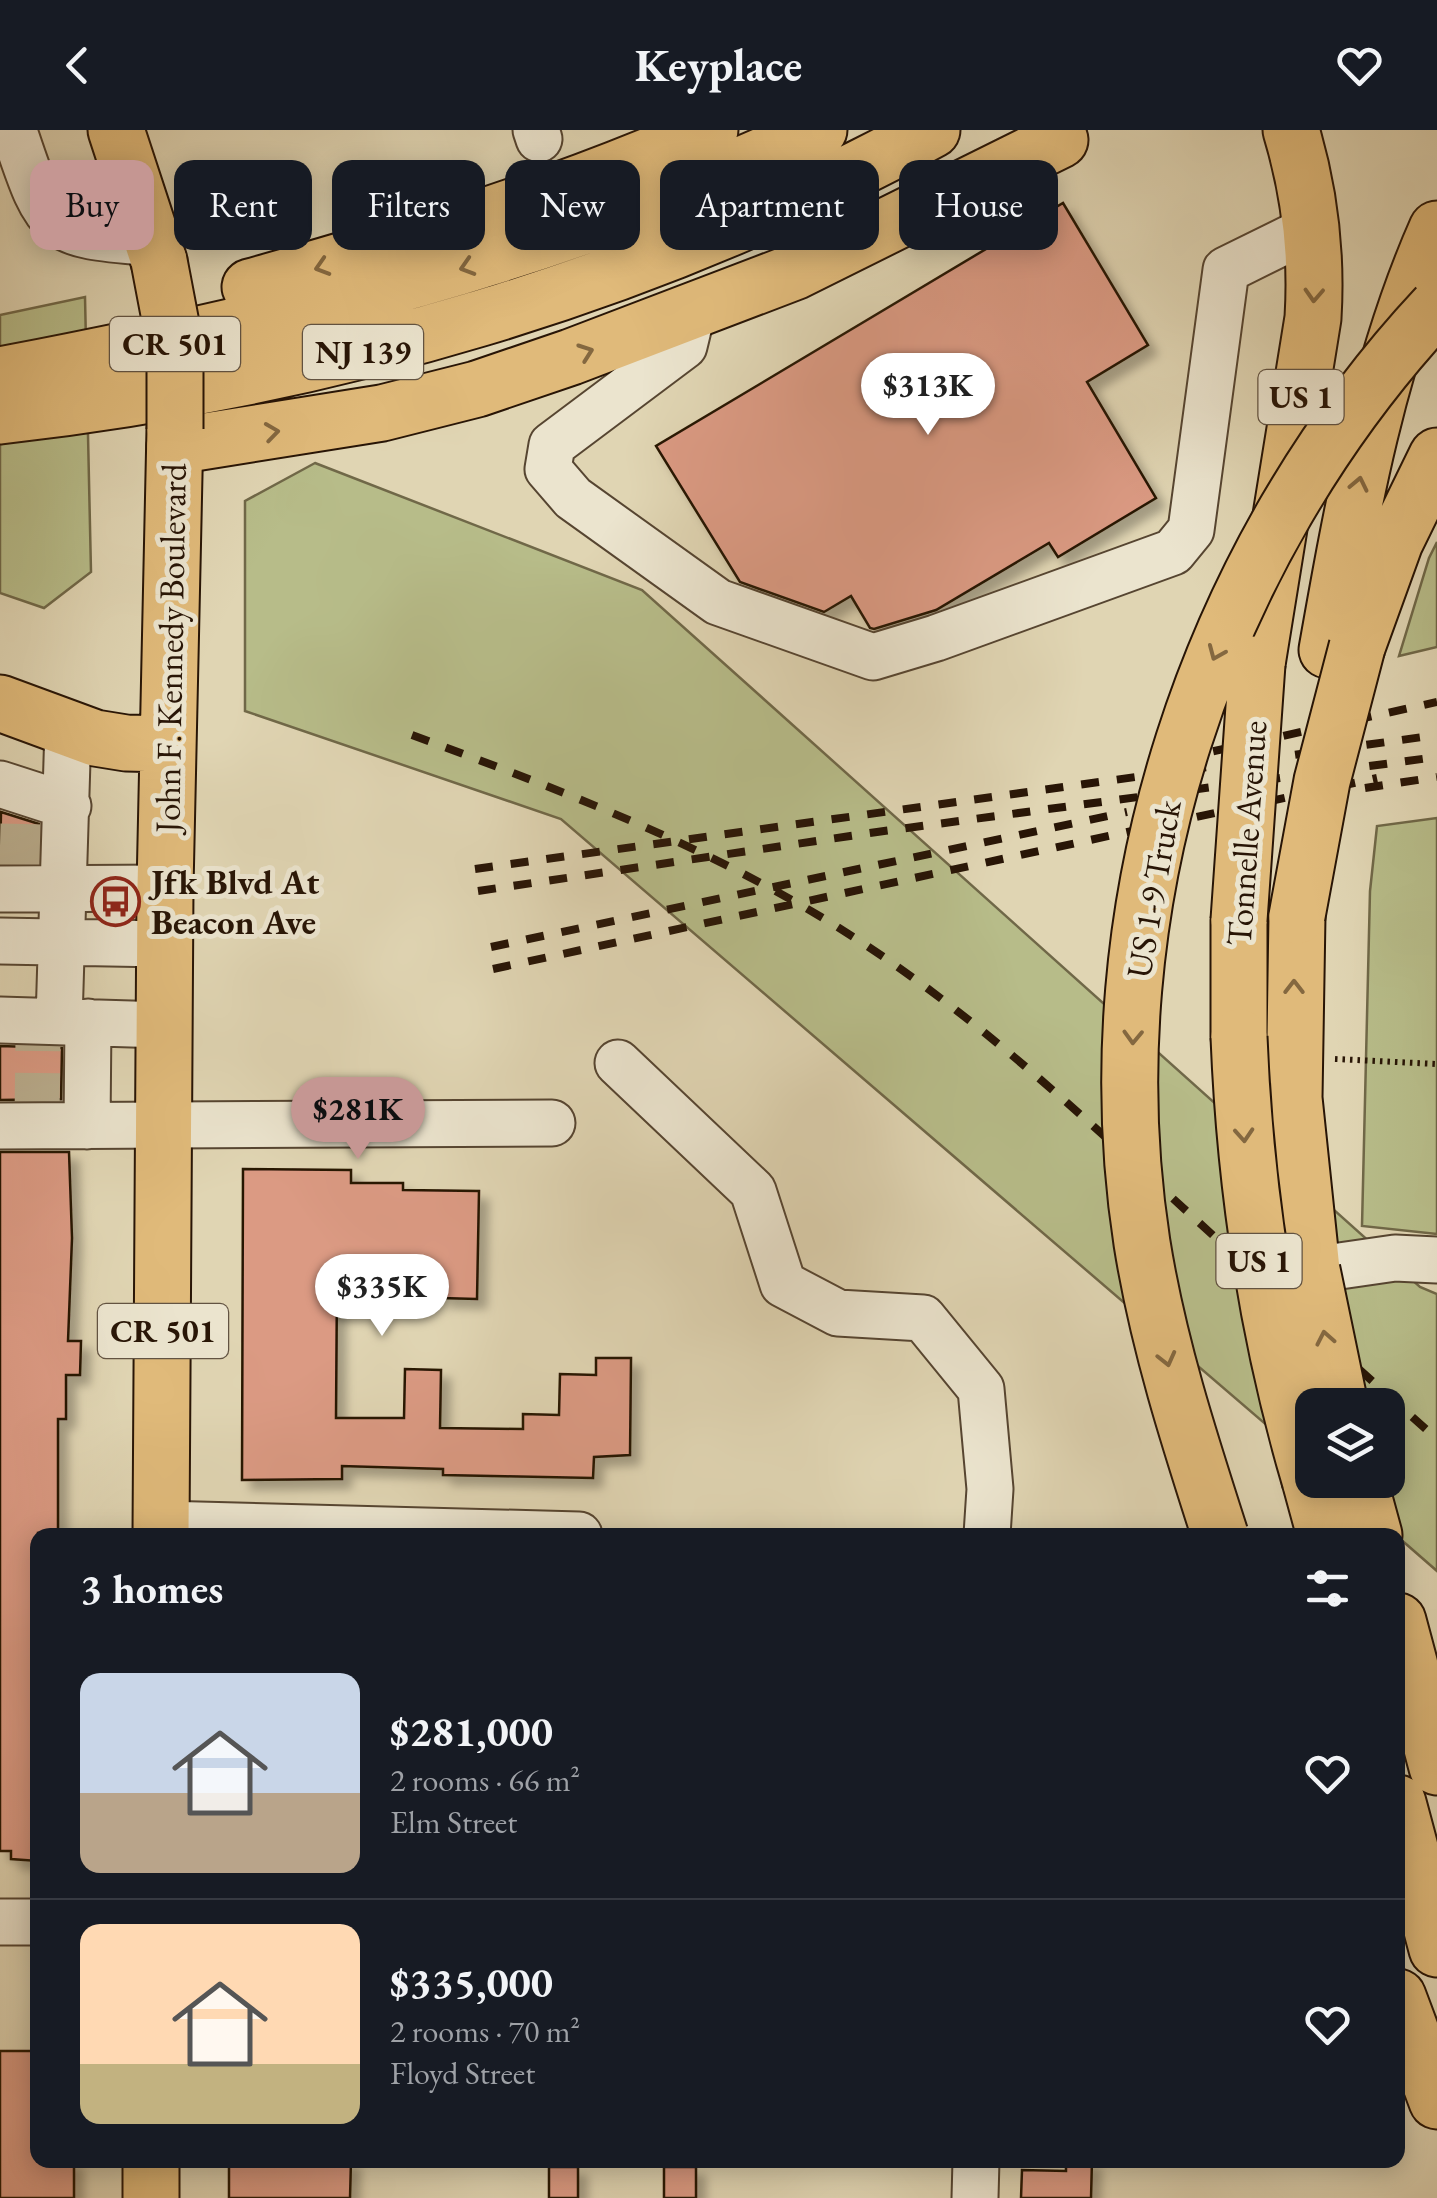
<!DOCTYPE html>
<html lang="en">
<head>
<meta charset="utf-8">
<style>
  body { margin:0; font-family:"EB Garamond",serif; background:#20242c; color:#f1f3f6; height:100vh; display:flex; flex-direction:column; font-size:38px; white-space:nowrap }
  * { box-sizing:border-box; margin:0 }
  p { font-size:32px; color:#9ea1a6 }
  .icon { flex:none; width:55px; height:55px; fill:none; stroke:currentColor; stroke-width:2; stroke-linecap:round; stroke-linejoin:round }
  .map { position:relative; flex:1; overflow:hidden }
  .sheet { position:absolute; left:30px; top:1398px; width:1375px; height:640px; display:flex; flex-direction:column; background:#171b24; border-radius:20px; box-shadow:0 5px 25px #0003 }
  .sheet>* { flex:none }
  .guide { position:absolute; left:30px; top:30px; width:1378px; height:90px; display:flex; gap:20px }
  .fabs { position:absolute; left:1295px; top:1258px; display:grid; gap:20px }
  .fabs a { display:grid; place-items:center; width:110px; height:110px; border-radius:20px; background:#171b24; box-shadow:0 5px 25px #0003; font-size:50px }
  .price { position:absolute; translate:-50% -85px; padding:0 22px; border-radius:35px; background:#fff; color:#222; font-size:32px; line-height:65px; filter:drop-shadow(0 2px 5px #0008) }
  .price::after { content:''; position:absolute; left:50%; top:60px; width:30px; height:22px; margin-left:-15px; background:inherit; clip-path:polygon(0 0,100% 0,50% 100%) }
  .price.on { background:#c59692; color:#111 }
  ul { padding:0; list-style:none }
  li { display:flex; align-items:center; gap:30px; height:250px; padding:0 50px }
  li+li { border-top:2px solid #363941 }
  li span { display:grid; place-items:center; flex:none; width:280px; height:200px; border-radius:20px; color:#555 }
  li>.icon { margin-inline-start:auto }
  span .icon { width:120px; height:120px; fill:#fffc; stroke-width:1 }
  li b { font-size:42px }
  h2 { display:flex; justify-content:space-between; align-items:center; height:120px; padding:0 50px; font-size:42px }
  .pill { padding:0 35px; border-radius:20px; background:#171b24; box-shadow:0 5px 25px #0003; font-size:35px; line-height:90px }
  .pill.on { background:#c59692; color:#111 }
  header { display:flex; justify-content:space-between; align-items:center; height:130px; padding:0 50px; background:#171b24; font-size:45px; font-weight:700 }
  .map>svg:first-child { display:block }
  .green { fill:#b7bc89; stroke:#706848; stroke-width:2.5 }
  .building { fill:#db9a83; stroke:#281506; stroke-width:2.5; filter:url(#shadow) }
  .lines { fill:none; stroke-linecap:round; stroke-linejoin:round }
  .minor-tunnel { stroke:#bbaf90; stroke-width:45; stroke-dasharray:45 22; stroke-linecap:butt }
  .minor-casing { stroke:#564531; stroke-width:49 }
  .major-casing { stroke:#281506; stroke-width:59 }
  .highway-casing { stroke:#281506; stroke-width:59 }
  .path { stroke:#281506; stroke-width:6; stroke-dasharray:2.5 5; stroke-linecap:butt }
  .minor { stroke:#ebe4ce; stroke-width:45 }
  .major { stroke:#e0ba7a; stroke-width:55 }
  .highway { stroke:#e0ba7a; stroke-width:55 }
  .rail { stroke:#281506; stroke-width:8; stroke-dasharray:18 18; stroke-linecap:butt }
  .major-bridge-casing { stroke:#281506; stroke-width:59; stroke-linecap:butt }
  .highway-bridge-casing { stroke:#281506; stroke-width:59; stroke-linecap:butt }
  .major-bridge { stroke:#e0ba7a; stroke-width:55 }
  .highway-bridge { stroke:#e0ba7a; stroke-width:55 }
  .oneway { stroke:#846840 }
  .labels { text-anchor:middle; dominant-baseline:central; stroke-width:10; stroke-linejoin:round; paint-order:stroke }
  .shield { fill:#ebe4ce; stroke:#625342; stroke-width:2.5 }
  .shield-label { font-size:32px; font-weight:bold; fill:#281506 }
  .street-label { font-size:35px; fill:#281506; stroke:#ebe4ce }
  .poi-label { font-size:35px; font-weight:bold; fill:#281506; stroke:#ebe4ce; text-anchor:start }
</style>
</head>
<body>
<header><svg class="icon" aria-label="back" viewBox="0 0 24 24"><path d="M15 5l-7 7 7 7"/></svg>Keyplace<svg class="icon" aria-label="heart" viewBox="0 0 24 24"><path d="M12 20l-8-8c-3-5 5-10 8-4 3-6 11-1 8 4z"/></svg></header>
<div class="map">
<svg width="1437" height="2068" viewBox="0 0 1437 2068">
  <defs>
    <filter id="shadow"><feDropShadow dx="9" dy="9" stdDeviation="5" flood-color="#0004"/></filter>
  </defs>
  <rect width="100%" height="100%" fill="#e0d5b3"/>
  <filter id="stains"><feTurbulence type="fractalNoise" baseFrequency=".002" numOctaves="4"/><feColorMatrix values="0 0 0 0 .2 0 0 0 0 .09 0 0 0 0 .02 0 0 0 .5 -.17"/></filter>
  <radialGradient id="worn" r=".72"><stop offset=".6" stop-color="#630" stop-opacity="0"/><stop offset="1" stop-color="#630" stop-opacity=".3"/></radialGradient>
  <path class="green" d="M85 167 91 442 44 478 0 463V185Z
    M315 333 642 460 1420 1157 1437 1164V1441L1398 1407 1388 1350V1275H1312V1334L561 689 245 581V371Z
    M1437 412V517L1399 526 1429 428Z
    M1437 688V1104L1362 1096 1370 761 1377 696Z"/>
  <path class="building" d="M1063 73 1148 215 1087 252 1156 368 1058 427 1049 413 936 480 874 499 870 498 851 466 824 482 740 452 656 316Z
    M1 682 39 694 38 733H0Z
    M0 916 62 918 61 969 0 970Z
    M0 1022H69L72 1108 68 1211H81L80 1245H66V1289H58V1403H38V1731L11 1729V1721H0Z
    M243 1039 351 1040V1053H403V1060L479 1061 477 1169 441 1168 442 1150H337L336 1288H404L405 1239 441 1240 440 1298 523 1299V1284L559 1285 560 1244 596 1245V1228H631L630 1325 594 1327 593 1348 443 1345V1339L342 1336V1349L242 1350Z
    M0 1921H38V2030H74V2068H0Z
    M229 2030H351L350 2068H229Z
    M1066 2030H1092L1091 2068H1021L1022 2040 1066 2041Z
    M549 2037H578V2068H549Z
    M664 2037H696V2068H664Z"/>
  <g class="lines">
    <path class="minor-tunnel" d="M0 716 44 717
      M37 988 38 909"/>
    <defs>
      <path id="minor" d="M536 0 539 9
        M16 7C49 106 51 104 154 113
        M692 183 684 216 552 315 548 339 573 368 718 472 873 527 936 508 1173 422 1191 400 1226 140 1313 97
        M0 654 68 676
        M0 759 165 758
        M0 811 164 814
        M0 890 164 895
        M59 891 68 598
        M618 933 753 1061 783 1154 838 1183 923 1188 981 1259 990 1359 987 1405
        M0 996 552 993
        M87 996 88 892
        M1312 1140 1395 1128 1437 1130
        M161 1394 579 1405
        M0 1792H38
        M975 2068 976 2030"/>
      <path id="major" d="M116 0 159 131
        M0 573 95 608 126 613 167 614
        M161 1405 165 758 175 299
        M151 2068V2030"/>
      <path id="highway" d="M250 157C406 113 562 66 710 0
        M0 245C285 191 555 125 819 0
        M0 286C324 249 645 158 932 0
        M175 316 382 283 477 259 571 227 794 142 1060 10
        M1357 517 1395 412 1437 326
        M1327 520C1352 379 1378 232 1437 99
        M1257 534 1313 188C1317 123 1310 63 1291 0
        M1297 786 1294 968 1312 1140
        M1239 790V907
        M1310 1350 1325 1405
        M1359 1350 1374 1405
        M1398 1491 1437 1637
        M1398 1673 1437 1819
        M1398 1867 1437 1971"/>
    </defs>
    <use href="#minor" class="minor-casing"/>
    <use href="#major" class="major-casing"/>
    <use href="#highway" class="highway-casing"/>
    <path class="path" d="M1335 929 1437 934"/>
    <use href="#minor" class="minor"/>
    <use href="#major" class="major"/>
    <use href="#highway" class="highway"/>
    <path class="rail" d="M412 605C566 662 719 720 858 810 966 880 1062 967 1157 1054 1250 1139 1342 1225 1437 1309
      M1178 629 1437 572
      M1365 658 1437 647
      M475 739 1437 605
      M478 761 877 702 1437 627
      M491 817 1127 682
      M493 839 1377 648"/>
    <defs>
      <path id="major-bridge" d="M159 131 175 215V299"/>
      <path id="highway-bridge" d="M1297 786 1322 651 1357 517
        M1239 790 1257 534
        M1239 907C1245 1058 1267 1205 1310 1350
        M1312 1140 1340 1275
        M1220 1405C1189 1309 1158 1213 1142 1113 1090 777 1206 424 1437 177"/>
    </defs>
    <use href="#major-bridge" class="major-bridge-casing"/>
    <use href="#highway-bridge" class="highway-bridge-casing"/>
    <use href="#major-bridge" class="major-bridge"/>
    <use href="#highway-bridge" class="highway-bridge"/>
  </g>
  <defs><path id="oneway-chevron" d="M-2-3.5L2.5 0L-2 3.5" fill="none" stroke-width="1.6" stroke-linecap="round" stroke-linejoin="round" transform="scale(2.5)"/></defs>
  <g class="oneway">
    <use href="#oneway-chevron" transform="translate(322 137) rotate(163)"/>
    <use href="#oneway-chevron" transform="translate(467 137) rotate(163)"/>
    <use href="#oneway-chevron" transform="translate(1314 165) rotate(93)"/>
    <use href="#oneway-chevron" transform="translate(586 222) rotate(-20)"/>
    <use href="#oneway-chevron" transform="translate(272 302) rotate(-8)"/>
    <use href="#oneway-chevron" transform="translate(1359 354) rotate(-78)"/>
    <use href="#oneway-chevron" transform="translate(1216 523) rotate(113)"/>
    <use href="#oneway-chevron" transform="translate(1294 857) rotate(-90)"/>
    <use href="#oneway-chevron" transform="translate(1133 907) rotate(92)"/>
    <use href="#oneway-chevron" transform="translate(1244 1005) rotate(86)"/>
    <use href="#oneway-chevron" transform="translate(1325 1208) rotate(-101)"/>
    <use href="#oneway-chevron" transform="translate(1167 1229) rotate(76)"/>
  </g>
  <defs>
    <symbol id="bus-ring" viewBox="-11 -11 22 22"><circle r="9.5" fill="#ebe4ce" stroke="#8f2418" stroke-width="1.5"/><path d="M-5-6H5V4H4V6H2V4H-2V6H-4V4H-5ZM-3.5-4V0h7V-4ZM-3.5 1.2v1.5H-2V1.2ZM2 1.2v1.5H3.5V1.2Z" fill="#8f2418"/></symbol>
  </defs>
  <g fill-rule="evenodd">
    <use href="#bus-ring" x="88" y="744" width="55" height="55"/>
  </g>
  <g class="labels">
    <g class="shield">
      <rect x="110" y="187" width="130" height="54" rx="8"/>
      <rect x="303" y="195" width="120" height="54" rx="8"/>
      <rect x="1258.5" y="240" width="85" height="54" rx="8"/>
      <rect x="1216.5" y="1104" width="85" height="54" rx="8"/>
      <rect x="98" y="1174" width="130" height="54" rx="8"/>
    </g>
    <g class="shield-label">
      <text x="175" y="214">CR 501</text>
      <text x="363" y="222">NJ 139</text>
      <text x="1301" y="267">US 1</text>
      <text x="1259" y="1131">US 1</text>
      <text x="163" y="1201">CR 501</text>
    </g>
    <g class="street-label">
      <text transform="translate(170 518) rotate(-89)">John F. Kennedy Boulevard</text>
      <text transform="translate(1246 703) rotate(-86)">Tonnelle Avenue</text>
      <text transform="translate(1153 759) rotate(-80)">US 1-9 Truck</text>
    </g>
    <g class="poi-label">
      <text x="151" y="751">Jfk Blvd At<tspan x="151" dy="40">Beacon Ave</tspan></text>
    </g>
  </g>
  <rect width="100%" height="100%" filter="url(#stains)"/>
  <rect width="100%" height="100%" fill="url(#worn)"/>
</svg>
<div class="fabs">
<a><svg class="icon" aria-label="layers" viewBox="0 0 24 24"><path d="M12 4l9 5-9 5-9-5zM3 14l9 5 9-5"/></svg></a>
</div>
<b class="price" style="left:928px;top:308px">$313K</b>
<b class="price on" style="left:358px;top:1032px">$281K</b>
<b class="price" style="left:382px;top:1209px">$335K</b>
<div class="guide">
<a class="pill on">Buy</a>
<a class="pill">Rent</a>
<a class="pill">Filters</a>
<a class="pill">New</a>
<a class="pill">Apartment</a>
<a class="pill">House</a>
</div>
<section class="sheet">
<h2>3 homes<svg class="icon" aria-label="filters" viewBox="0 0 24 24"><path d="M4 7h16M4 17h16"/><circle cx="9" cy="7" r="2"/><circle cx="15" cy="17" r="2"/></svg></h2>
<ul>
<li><span style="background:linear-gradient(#c9d6e8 60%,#b9a48a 0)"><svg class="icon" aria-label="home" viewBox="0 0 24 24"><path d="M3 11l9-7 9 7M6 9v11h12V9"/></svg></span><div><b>$281,000</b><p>2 rooms · 66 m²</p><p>Elm Street</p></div><svg class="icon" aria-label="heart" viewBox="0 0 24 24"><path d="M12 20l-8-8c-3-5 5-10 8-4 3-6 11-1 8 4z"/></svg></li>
<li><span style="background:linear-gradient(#ffd9b3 70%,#c2b280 0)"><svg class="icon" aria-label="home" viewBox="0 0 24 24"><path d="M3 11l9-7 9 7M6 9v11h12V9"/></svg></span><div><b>$335,000</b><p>2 rooms · 70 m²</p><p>Floyd Street</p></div><svg class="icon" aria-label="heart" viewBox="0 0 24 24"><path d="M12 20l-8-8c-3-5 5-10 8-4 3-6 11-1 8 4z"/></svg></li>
</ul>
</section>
</div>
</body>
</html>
